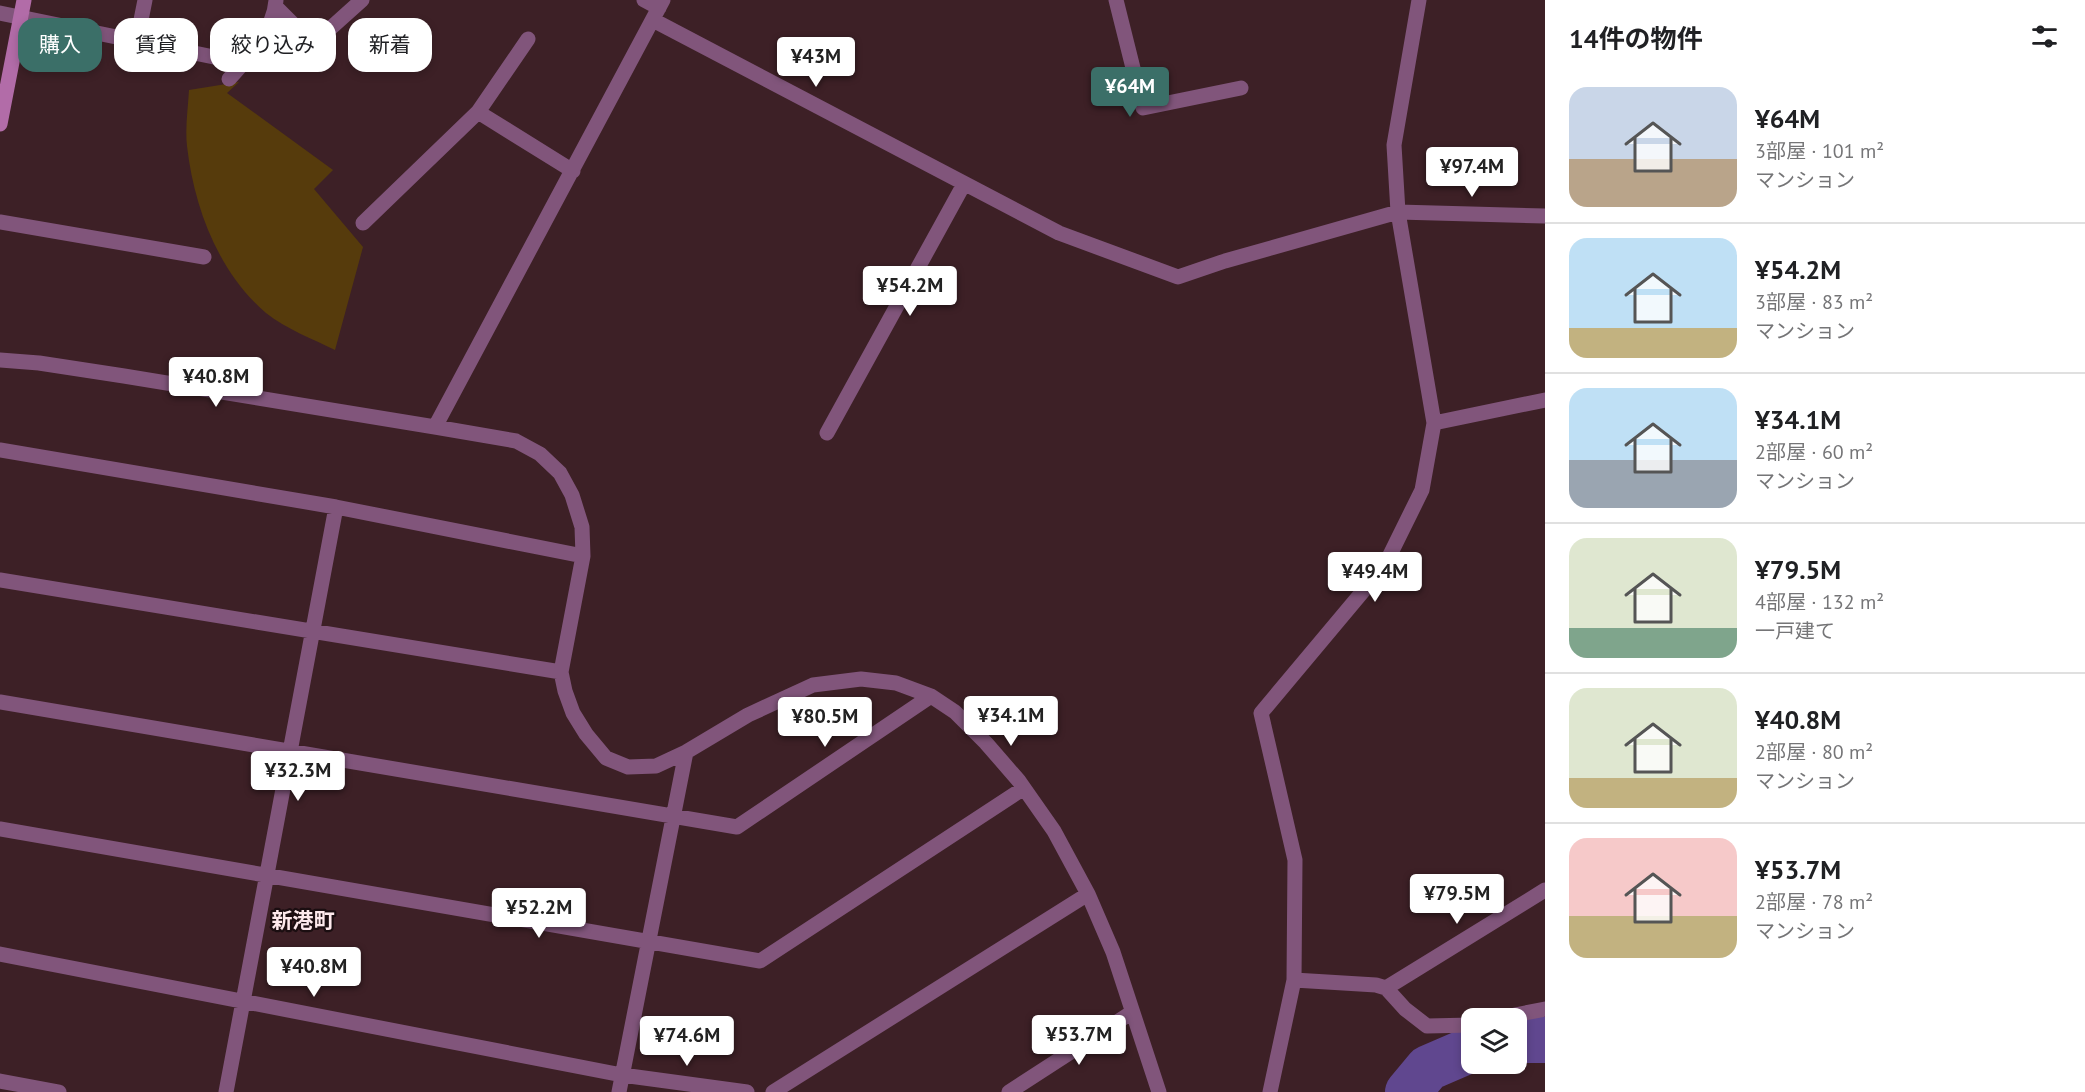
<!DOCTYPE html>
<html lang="ja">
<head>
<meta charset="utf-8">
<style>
  body { margin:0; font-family:"PT Sans","Noto Sans JP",sans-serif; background:#f2f2f2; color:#202124; height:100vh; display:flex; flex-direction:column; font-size:22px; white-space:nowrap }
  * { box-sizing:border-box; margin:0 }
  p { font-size:20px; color:#757577 }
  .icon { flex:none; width:33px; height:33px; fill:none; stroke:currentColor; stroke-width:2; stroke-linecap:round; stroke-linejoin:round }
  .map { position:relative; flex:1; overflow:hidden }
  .sheet { display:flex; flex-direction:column; background:#fff; width:540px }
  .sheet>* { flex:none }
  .guide { position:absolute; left:18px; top:18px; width:570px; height:54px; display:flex; gap:12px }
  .tools { position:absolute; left:1461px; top:1008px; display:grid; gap:12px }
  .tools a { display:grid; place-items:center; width:66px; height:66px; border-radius:12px; background:#fff; box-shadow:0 3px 9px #0003; font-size:30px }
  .price { position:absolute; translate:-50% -51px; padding:0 14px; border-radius:6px; background:#fff; color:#222; font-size:20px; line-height:39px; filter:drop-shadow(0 2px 3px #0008) }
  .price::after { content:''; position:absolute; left:50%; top:36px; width:18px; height:14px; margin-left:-9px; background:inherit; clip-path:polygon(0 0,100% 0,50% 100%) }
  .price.current { background:#3b6f68; color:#fff }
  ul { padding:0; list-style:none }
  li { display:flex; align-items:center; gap:18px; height:150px; padding:0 24px }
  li+li { border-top:2px solid #e0e0e0 }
  li span { display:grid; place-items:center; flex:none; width:168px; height:120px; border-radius:18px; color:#555 }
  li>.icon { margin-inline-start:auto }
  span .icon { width:72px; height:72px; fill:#fffc; stroke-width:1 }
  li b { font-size:26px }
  h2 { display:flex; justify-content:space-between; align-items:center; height:72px; padding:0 24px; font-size:26px }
  .pill { padding:0 21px; border-radius:18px; background:#fff; box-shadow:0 3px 9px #0003; font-size:21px; line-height:54px }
  .pill.current { background:#3b6f68; color:#fff }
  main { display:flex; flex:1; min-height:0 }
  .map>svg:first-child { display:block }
  .green { fill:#563b0c }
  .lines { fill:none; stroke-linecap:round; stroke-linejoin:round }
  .river { stroke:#60478f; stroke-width:46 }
  .street { stroke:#81557b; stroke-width:15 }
  .secondary { stroke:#b26ca8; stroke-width:15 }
  .labels { text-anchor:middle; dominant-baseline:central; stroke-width:4.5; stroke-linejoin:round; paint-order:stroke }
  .quarter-label { font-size:21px; font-weight:bold; fill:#fde9ec; stroke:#1b0e11 }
</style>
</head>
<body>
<main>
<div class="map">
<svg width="1545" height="1092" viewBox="0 0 1545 1092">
  <rect width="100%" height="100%" fill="#3d2026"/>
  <path class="green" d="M239 82 227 93 333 170 314 189 363 247 335 350C313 339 286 329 266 313 218 272 194 207 187 146 185 128 188 108 189 90Z"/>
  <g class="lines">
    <path class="river" d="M1516 1040H1545
      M1408 1092 1428 1068 1472 1049"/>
    <path class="street" d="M644 0 659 8
      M1116 0 1143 108 1241 88
      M276 7 313 44 362 0
      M0 13 243 63
      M653 20 1059 233 1178 277 1225 261 1398 212 1545 216
      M137 40 145 0
      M229 79C248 58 274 30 276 0
      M478 112 573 171
      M0 222 204 257
      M363 223 478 112 528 39
      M0 360 39 363 124 376 435 427 516 441 540 454 560 473 572 495 582 527 583 556 561 672 565 691 573 713 586 734 606 758 628 767 656 766 686 752 748 715 813 685 861 679 896 683 931 696 955 712 986 743 1019 781 1054 831 1088 894 1113 952 1159 1092
      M1434 423 1545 400
      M435 427 663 0
      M827 433 964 184
      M0 450 336 507 583 556
      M0 580 561 672
      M0 702 737 827 931 696
      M0 829 760 961 1024 788
      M0 954 622 1075 747 1092
      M1294 980 1376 985 1386 988 1405 1009 1427 1026 1472 1025
      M1386 988 1545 890
      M1500 1018 1545 1009
      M0 1081 59 1092
      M226 1092 336 507
      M619 1092 686 752
      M773 1092 1088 894
      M1009 1092 1131 1013
      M1270 1092 1294 980 1295 860 1261 713 1385 565 1422 490 1434 423 1398 212 1394 145 1419 0"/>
    <path class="secondary" d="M0 124 24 0"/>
  </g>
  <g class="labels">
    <g class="quarter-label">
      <text x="303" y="920">新港町</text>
    </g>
  </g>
</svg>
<div class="tools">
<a><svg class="icon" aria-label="layers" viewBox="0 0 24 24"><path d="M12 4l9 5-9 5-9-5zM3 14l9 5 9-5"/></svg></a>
</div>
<b class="price" style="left:816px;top:88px">¥43M</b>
<b class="price current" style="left:1130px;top:118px">¥64M</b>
<b class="price" style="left:1472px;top:198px">¥97.4M</b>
<b class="price" style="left:910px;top:317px">¥54.2M</b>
<b class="price" style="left:216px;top:408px">¥40.8M</b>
<b class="price" style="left:1375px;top:603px">¥49.4M</b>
<b class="price" style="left:1011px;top:747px">¥34.1M</b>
<b class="price" style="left:825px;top:748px">¥80.5M</b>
<b class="price" style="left:298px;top:802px">¥32.3M</b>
<b class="price" style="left:1457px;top:925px">¥79.5M</b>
<b class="price" style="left:539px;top:939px">¥52.2M</b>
<b class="price" style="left:314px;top:998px">¥40.8M</b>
<b class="price" style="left:1079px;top:1066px">¥53.7M</b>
<b class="price" style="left:687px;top:1067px">¥74.6M</b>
<div class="guide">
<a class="pill current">購入</a>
<a class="pill">賃貸</a>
<a class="pill">絞り込み</a>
<a class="pill">新着</a>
</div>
</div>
<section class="sheet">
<h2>14件の物件<svg class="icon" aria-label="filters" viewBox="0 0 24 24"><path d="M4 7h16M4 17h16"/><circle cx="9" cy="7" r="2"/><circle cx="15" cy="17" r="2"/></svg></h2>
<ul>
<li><span style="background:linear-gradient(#c9d6e8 60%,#b9a48a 0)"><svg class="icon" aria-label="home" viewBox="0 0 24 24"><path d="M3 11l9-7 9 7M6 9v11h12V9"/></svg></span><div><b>¥64M</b><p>3部屋 · 101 m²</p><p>マンション</p></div></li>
<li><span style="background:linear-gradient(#bfe0f5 75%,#c2b280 0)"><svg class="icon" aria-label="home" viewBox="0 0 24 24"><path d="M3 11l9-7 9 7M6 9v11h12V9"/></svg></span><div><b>¥54.2M</b><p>3部屋 · 83 m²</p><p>マンション</p></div></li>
<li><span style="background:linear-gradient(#bfe0f5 60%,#9aa5b1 0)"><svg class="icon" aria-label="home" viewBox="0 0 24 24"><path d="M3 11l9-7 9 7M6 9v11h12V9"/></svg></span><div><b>¥34.1M</b><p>2部屋 · 60 m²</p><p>マンション</p></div></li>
<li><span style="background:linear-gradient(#dfe7d0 75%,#7fa58c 0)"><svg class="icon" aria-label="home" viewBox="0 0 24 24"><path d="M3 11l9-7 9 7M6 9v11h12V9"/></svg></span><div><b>¥79.5M</b><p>4部屋 · 132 m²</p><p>一戸建て</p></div></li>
<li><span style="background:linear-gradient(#dfe7d0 75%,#c2b280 0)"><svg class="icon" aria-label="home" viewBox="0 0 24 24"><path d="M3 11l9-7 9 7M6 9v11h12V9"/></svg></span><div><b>¥40.8M</b><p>2部屋 · 80 m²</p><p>マンション</p></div></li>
<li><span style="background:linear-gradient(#f6c9c9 65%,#c2b280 0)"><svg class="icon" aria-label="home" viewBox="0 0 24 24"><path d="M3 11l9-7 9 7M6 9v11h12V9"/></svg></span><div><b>¥53.7M</b><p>2部屋 · 78 m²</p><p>マンション</p></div></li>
</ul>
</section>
</main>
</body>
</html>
